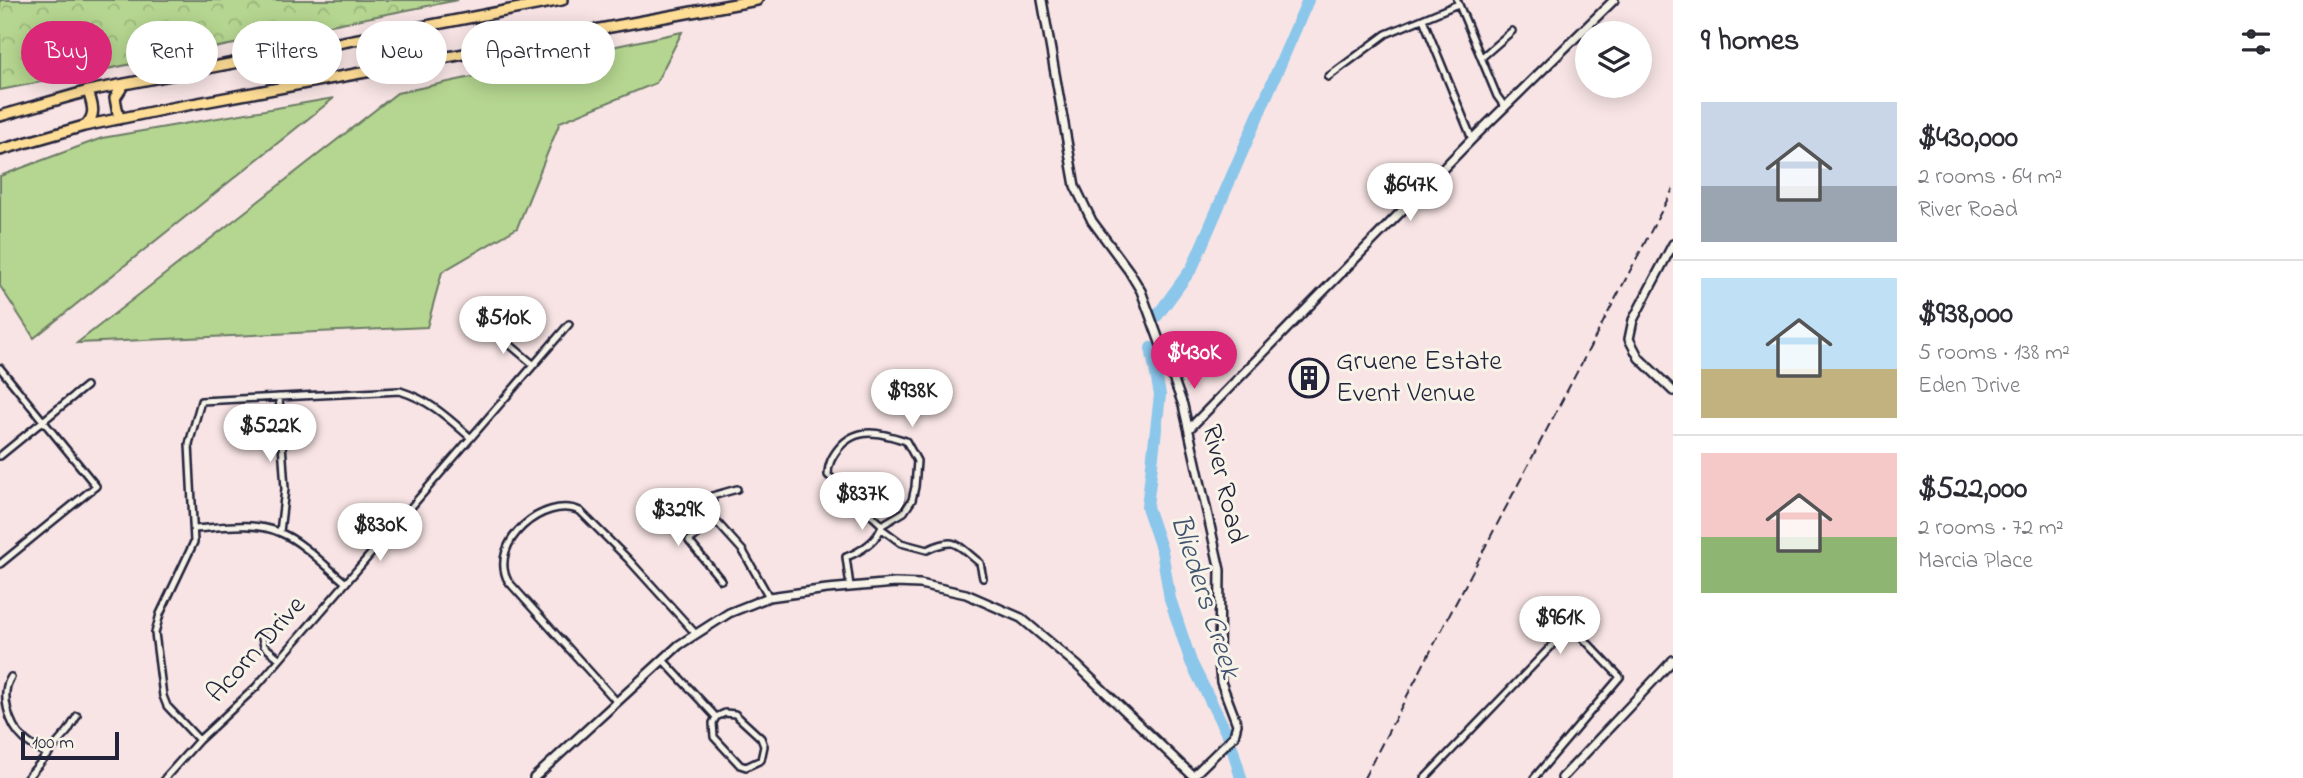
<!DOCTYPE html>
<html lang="en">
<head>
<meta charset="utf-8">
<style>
  body { margin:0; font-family:"Indie Flower",sans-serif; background:#f7f7f7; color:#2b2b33; height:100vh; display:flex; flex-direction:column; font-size:26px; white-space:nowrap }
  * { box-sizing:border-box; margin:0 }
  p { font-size:23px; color:#7c7c81 }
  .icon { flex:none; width:38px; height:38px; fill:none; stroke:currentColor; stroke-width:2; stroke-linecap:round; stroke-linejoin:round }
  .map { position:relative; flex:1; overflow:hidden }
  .sheet { display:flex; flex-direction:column; background:#fff; width:630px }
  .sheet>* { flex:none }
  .hud { position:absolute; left:21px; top:21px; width:665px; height:63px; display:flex; gap:14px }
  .tools { position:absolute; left:1575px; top:21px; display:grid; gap:14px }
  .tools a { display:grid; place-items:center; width:77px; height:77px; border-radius:50%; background:#fff; box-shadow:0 4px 18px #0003; font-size:35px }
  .scale { position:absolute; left:21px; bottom:18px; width:98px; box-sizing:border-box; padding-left:7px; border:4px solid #22223b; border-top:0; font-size:19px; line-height:24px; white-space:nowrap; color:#22223b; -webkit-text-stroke:5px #f7f3e8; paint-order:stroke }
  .price { position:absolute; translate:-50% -60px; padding:0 16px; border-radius:24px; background:#fff; color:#222; font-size:23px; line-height:46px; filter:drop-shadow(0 2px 4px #0008) }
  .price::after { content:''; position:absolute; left:50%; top:42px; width:21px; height:16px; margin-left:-10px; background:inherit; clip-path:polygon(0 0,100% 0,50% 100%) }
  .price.on { background:#db2777; color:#fff }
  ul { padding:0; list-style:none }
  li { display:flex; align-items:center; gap:21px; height:175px; padding:0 28px }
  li+li { border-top:2px solid #e1e1e2 }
  li span { display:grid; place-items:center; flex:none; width:196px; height:140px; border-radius:0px; color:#555 }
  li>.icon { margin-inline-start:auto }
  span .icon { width:84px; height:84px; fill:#fffc; stroke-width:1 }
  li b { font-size:30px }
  h2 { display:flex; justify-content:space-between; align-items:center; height:84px; padding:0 28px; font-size:30px }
  .chip { padding:0 24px; border-radius:32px; background:#fff; box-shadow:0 4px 18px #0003; font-size:24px; line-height:63px }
  .chip.on { background:#db2777; color:#fff }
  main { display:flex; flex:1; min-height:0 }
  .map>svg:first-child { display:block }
  .green { fill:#b5d690; stroke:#6c7c66; stroke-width:2 }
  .forest { fill:url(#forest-crowns); stroke:#6c7c66; stroke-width:2 }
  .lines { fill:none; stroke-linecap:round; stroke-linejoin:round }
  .river { stroke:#8bc6eb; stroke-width:12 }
  .minor-casing { stroke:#22223b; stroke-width:10 }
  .tertiary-casing { stroke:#22223b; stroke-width:12 }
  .primary-casing { stroke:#22223b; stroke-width:14 }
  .minor { stroke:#f7f3e8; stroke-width:5 }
  .tertiary { stroke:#f7f3e8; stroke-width:7 }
  .primary { stroke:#fedd96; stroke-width:9 }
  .rail { stroke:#22223b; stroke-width:2; stroke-dasharray:10 5; stroke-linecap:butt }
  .labels { text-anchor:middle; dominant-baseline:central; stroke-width:6; stroke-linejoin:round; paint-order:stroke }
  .poi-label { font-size:28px; fill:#22223b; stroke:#f7f3e8; text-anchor:start }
  .street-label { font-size:28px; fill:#22223b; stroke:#f7f3e8 }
  .water-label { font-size:30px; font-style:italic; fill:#425370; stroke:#f7f3e8 }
</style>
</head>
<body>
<main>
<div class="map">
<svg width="1673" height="778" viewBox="0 0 1673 778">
  <defs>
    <pattern id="forest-crowns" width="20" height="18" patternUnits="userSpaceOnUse" patternTransform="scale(1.75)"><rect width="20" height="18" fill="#b5d690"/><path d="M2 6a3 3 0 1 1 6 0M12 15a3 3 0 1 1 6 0" fill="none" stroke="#9bb77d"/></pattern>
  </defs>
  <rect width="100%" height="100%" fill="#f8e4e4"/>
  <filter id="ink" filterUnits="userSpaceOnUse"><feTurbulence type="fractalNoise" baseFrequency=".0143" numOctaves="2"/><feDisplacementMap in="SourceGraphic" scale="14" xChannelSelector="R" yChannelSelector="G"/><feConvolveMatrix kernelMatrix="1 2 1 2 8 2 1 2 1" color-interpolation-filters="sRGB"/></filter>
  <g filter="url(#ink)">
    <path class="green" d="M682 32 656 83 560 122 517 228 442 272 427 327 77 343 397 93Z
      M334 98 34 338 0 286V176L102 138Z"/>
    <path class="forest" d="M0 0H458L0 90Z"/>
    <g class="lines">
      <path class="river" d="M1157 316 1192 268 1308 0
        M1151 348 1160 395 1147 507 1162 551 1170 599 1191 662 1227 734
        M1232 747 1241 778"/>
      <defs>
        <path id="minor" d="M1457 0 1497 96 1505 107
          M1423 19 1472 139
          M1481 58 1512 31
          M1328 77 1386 34 1458 4
          M489 327 534 365
          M0 368 96 486 0 564
          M279 397 285 489 280 532
          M0 456 86 386
          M737 489 712 496 715 520 743 551 769 597
          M715 520 689 541 721 580
          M195 529C223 527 255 521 281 533 303 542 327 568 346 583
          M882 529 901 543 927 550C956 536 956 544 980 563L983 578
          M850 586 846 557C860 552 879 540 882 525L828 475C828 464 832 457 838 449 857 425 882 433 906 441L917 461 915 487 912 500 904 512 882 525
          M261 634 264 646 280 659
          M663 660 716 717 713 723 714 737 740 765 746 767 761 760 764 746 761 738 735 714 725 713 716 717
          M11 677C0 693 8 725 24 739 31 746 40 750 48 755
          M617 702 508 581C488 543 544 495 580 511L628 559 695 633
          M199 740 167 706 163 696 155 633 160 614 194 542 189 444 201 401 400 391C431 401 447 417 471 438
          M27 778 68 731 77 716
          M165 778 199 740 256 687 569 324
          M1425 778 1566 631 1580 635 1620 677 1534 778"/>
        <path id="tertiary" d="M1042 0 1075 186 1092 221 1129 271 1141 291 1183 405 1220 570 1219 662 1221 682 1237 724 1234 736 1193 776
          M1673 244 1633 320 1629 339 1639 358 1673 391
          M1189 429 1472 139 1614 0
          M534 778 679 645 729 613 769 597 827 589 895 583 920 584 966 594 1021 618 1078 666 1194 777
          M1562 778 1673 660"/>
        <path id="primary" d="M0 116 88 91 562 0
          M119 119 115 98 124 84
          M86 125C97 114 92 104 88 91
          M0 150 84 126 171 108 757 0"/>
      </defs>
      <use href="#minor" class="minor-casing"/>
      <use href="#tertiary" class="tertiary-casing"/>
      <use href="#primary" class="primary-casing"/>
      <use href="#minor" class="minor"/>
      <use href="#tertiary" class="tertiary"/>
      <use href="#primary" class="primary"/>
      <path class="rail" d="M1364 778 1673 189"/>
    </g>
  </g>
  <defs>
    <symbol id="building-ring" viewBox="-11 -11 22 22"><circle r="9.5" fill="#f7f3e8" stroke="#22223b" stroke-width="1.5"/><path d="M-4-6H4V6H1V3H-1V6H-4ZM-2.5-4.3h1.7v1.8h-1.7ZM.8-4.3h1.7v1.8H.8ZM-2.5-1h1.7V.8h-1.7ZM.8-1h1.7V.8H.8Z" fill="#22223b"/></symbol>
  </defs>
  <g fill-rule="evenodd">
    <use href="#building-ring" x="1287" y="356" width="44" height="44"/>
  </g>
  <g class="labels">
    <g class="poi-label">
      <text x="1336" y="362">Gruene Estate<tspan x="1336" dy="32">Event Venue</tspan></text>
    </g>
    <g class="street-label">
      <text transform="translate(1223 484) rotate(77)">River Road</text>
      <text transform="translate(257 650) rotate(-48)">Acorn Drive</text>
    </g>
    <g class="water-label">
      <text transform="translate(1204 597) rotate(72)">Blieders Creek</text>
    </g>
  </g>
</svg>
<div class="tools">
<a><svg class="icon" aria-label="layers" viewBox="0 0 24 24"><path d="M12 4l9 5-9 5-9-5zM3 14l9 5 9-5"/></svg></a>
</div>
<div class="scale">100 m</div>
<b class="price" style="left:1410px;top:223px">$647K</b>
<b class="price" style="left:503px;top:356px">$510K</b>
<b class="price on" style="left:1194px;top:391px">$430K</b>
<b class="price" style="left:912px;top:429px">$938K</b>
<b class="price" style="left:270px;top:464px">$522K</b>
<b class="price" style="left:862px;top:532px">$837K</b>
<b class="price" style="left:678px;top:548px">$329K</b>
<b class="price" style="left:380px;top:563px">$830K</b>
<b class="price" style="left:1560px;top:656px">$961K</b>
<div class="hud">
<a class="chip on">Buy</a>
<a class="chip">Rent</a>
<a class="chip">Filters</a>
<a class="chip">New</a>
<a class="chip">Apartment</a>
</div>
</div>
<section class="sheet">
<h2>9 homes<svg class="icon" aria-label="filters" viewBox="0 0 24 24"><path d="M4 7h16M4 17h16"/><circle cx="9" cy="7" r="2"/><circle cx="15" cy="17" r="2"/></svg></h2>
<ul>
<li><span style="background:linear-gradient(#c9d6e8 60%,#9aa5b1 0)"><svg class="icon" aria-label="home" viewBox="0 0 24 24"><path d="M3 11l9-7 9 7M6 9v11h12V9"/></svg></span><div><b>$430,000</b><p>2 rooms · 64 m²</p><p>River Road</p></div></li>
<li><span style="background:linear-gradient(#bfe0f5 65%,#c2b280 0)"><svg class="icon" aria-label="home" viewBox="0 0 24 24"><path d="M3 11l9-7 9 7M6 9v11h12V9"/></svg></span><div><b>$938,000</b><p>5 rooms · 138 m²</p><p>Eden Drive</p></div></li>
<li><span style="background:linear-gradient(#f6c9c9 60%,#8fb573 0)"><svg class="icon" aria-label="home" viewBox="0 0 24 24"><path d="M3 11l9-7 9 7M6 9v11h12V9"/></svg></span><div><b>$522,000</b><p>2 rooms · 72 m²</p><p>Marcia Place</p></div></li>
</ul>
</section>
</main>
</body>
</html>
